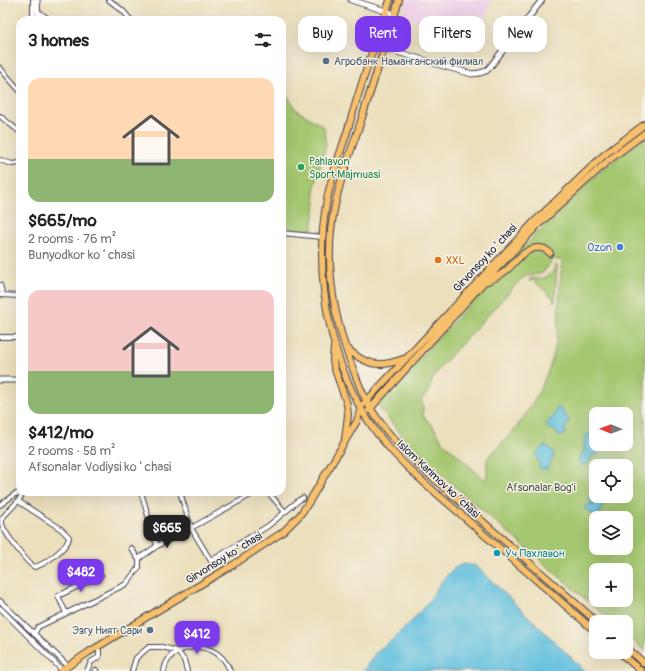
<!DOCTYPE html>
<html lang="en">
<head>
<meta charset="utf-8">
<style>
  body { margin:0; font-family:Pangolin,sans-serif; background:#f6f6f6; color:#222; height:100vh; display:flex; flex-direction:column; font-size:15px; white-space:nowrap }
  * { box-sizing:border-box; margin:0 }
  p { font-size:13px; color:#767676 }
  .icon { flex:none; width:22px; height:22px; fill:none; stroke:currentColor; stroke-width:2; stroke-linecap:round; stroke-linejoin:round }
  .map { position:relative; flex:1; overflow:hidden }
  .panel { position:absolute; left:16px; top:16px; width:270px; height:480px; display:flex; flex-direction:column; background:#fff; border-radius:12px; box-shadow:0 4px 16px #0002 }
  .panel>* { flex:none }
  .hud { position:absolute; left:298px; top:16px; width:287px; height:36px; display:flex; gap:8px }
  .needle { width:26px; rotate:271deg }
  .fabs { position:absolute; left:589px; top:407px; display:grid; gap:8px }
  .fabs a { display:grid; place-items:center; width:44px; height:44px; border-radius:8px; background:#fff; box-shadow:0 4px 16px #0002; font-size:20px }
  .price { position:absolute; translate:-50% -34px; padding:0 9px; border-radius:8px; background:#7c3aed; color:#fff; font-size:13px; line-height:26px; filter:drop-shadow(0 1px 2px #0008) }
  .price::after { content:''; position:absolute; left:50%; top:24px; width:12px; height:9px; margin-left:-6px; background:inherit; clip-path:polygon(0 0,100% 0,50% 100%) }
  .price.selected { background:#222; color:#fff }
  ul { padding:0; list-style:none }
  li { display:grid; align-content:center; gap:8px; height:212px; padding:0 12px }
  li span { display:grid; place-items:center; height:124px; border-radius:12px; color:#555 }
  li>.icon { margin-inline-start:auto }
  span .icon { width:72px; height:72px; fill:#fffc; stroke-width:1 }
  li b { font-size:17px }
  h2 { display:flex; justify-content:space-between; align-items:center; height:48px; padding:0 12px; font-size:17px }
  .chip { padding:0 14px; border-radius:12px; background:#fff; box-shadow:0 4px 16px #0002; font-size:14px; line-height:36px }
  .chip.selected { background:#7c3aed; color:#fff }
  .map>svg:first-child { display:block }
  .built { fill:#eed0e8 }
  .green { fill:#a5c770; stroke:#647456; fill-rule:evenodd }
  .water { fill:#60c0de; stroke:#41718c }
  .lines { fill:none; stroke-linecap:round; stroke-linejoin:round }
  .minor-casing { stroke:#403e4e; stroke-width:6 }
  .tertiary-casing { stroke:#403e4e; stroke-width:7 }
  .primary-casing { stroke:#403e4e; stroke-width:8 }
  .minor { stroke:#fff; stroke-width:4 }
  .tertiary { stroke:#fff; stroke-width:5 }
  .primary { stroke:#f7c06c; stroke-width:6 }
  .service-dot { fill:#5c6f8a; stroke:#f7f3e8; stroke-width:1.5 }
  .leisure-dot { fill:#2e9e5b; stroke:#f7f3e8; stroke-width:1.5 }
  .shop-dot { fill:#3f7fe0; stroke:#f7f3e8; stroke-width:1.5 }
  .food-dot { fill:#e8710a; stroke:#f7f3e8; stroke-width:1.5 }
  .culture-dot { fill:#0f9aa8; stroke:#f7f3e8; stroke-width:1.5 }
  .labels { text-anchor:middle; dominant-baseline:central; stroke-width:3; stroke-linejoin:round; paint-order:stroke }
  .service-label { font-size:11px; fill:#4e5e75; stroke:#f7f3e8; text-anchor:start }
  .leisure-label { font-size:11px; fill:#27864d; stroke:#f7f3e8; text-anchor:start }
  .shop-label { font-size:11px; fill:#366cbe; stroke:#f7f3e8; text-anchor:end }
  .street-label { font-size:11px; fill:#22223b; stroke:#f7f3e8 }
  .food-label { font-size:11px; fill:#c56008; stroke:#f7f3e8; text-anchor:start }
  .park-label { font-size:11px; fill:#49544b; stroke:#f7f3e8 }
  .culture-label { font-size:11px; fill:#0d838f; stroke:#f7f3e8; text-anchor:start }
</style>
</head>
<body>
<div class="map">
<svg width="645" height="671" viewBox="0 0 645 671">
  <rect width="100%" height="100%" fill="#f7f3e8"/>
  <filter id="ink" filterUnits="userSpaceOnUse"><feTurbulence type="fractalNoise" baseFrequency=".025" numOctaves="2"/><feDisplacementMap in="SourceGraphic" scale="8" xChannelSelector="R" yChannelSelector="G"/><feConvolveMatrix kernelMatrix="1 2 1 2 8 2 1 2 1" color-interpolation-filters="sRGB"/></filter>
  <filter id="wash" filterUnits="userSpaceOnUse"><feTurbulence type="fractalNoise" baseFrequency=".012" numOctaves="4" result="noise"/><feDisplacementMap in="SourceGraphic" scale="16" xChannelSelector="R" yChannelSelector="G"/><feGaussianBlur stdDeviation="0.9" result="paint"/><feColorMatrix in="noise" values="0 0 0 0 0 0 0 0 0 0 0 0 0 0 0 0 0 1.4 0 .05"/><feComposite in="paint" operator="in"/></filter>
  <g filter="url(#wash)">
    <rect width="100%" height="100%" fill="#ebdfbc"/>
    <path class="built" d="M407 0H492L477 41 434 24 433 29 402 16Z"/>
    <path class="green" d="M282 92 288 96 295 109 324 127 326 144 314 190 316 204 312 230 298 231 282 225Z
      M645 136V651L626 634V622H612L415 452 379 407 387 393 517 253 597 174ZM553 259 563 261C558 288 560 316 556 343 552 370 534 404 518 425 508 437 497 448 487 459V475L485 480 443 442 432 425 423 416V406L421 400 428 392 433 378 442 365 521 279C528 273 536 277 543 272 547 270 549 263 553 259ZM596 414H626V444H596ZM596 466H626V496H596ZM596 518H626V548H596ZM596 570H626V600H596Z
      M555 265 557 266 555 302 553 301 554 299 532 279 531 281H529L531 278C543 280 553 277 555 265Z"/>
    <path class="water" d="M557 408 563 410V414L568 418 569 420 566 426 565 434 561 436 558 435 555 430C550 429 548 430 546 425L554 416Z
      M589 434 596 435V444H602C601 452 598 454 591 457L589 463 587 465 580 464 578 462C579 457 583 455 584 450 585 443 582 438 589 434Z
      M545 446 549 447 554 453C554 459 549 463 547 469H540L539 463 536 456 538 451Z
      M596 494V496H599L600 500 604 502 600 512 596 516 585 509V507L586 505H592L596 504V502L590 504V503L592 502 589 500 590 498 593 497 595 501Z
      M464 564 476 566 585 671H363L377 651 391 641 415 618 429 601 441 582 454 568Z"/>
  </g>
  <g filter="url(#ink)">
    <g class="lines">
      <defs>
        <path id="minor" d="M33 0V20
          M109 0 122 10 131 20
          M37 11 50 20
          M0 68 20 91
          M0 116 20 132
          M0 160 12 164 20 163
          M282 233 322 237
          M0 285 3 295
          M0 295 20 296
          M0 337H20
          M141 492 157 546
          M180 492 191 528 256 492
          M268 492 285 512 299 500 303 498
          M18 501 61 529 69 537C69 547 45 564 35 567 28 565 4 532 2 524 2 523 2 519 2 518L18 501 24 492
          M0 505 15 494 23 493
          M131 548 139 560
          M0 601 68 666
          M0 608 62 670
          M66 613 58 596 101 575
          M34 634 38 627 126 584 139 567V560L141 557 157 546 191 528 211 561 268 526 285 512
          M87 671 91 662 99 657V651L96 647
          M95 671 96 670
          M132 671 136 658 149 647H162L177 651 184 660 187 671
          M164 671C165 668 165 664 167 662 170 655 177 651 184 649 203 643 223 651 230 671"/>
        <path id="tertiary" d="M37 0 38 20
          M351 0 395 14
          M384 48 447 67 472 74 480 73 486 71 490 67 542 0
          M0 380H20"/>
        <path id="primary" d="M390 0C383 23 374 45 367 68 360 88 354 109 348 129 340 154 330 179 326 205 313 284 333 382 385 443 408 471 438 494 465 518 509 556 552 594 596 632
          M399 0C386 44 372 87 358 130 349 155 340 180 335 205 323 261 333 317 353 369 359 385 365 401 375 415 388 435 406 452 423 469L597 622
          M485 282C494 279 501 275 508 269 515 262 525 249 536 248 541 247 546 249 550 253
          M345 346C363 364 378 369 403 359
          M334 347 333 360 334 367 347 404 348 415 345 439
          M369 410 484 282 538 225 609 160 645 133
          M626 647 645 664
          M619 652 641 671
          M61 671 89 652 233 565 283 532 300 515 309 502 357 421 361 407 370 397 533 223 604 155 645 124"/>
      </defs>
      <use href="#minor" class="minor-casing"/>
      <use href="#tertiary" class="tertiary-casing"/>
      <use href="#primary" class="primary-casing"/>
      <use href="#minor" class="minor"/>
      <use href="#tertiary" class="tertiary"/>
      <use href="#primary" class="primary"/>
    </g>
  </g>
  <g class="service-dot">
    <circle cx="326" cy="61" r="4"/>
    <circle cx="150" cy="630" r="4"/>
  </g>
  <circle class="leisure-dot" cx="301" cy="167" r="4"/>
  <circle class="shop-dot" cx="620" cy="247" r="4"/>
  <circle class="food-dot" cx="438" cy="260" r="4"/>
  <circle class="culture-dot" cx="497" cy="553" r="4"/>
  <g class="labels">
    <g class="service-label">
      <text x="334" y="61">Агробанк Наманганский филиал</text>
      <text x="142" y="630" text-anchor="end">Эзгу Ният Сари</text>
    </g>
    <g class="leisure-label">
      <text x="309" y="161">Pahlavon<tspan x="309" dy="13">Sport Majmuasi</tspan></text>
    </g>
    <g class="shop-label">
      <text x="612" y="247">Ozon</text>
    </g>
    <g class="street-label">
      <text transform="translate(485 258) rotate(-47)">Girvonsoy koʻchasi</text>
      <text transform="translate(438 479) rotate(43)">Islom Karimov koʻchasi</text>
      <text transform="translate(224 558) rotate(-32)">Girvonsoy koʻchasi</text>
    </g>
    <g class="food-label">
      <text x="446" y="260">XXL</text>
    </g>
    <g class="park-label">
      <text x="541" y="487">Afsonalar Bog'i</text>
    </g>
    <g class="culture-label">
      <text x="505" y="553">Уч Пахлавон</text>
    </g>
  </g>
</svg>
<div class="fabs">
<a><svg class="needle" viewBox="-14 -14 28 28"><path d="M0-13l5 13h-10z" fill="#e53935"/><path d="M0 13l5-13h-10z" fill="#767676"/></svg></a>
<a><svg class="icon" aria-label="locate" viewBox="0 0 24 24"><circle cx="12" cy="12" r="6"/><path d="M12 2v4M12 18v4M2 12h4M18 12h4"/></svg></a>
<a><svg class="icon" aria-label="layers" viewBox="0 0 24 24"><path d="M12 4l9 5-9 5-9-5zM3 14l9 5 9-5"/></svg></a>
<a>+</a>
<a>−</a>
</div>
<b class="price selected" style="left:167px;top:549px">$665</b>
<b class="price" style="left:81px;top:593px">$482</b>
<b class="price" style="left:197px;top:655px">$412</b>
<div class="hud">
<a class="chip">Buy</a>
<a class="chip selected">Rent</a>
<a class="chip">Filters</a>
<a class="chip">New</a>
</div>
<section class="panel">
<h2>3 homes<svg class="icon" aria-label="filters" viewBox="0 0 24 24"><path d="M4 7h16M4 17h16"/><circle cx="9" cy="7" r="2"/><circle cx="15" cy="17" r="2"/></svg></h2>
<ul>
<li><span style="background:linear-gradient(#ffd9b3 65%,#8fb573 0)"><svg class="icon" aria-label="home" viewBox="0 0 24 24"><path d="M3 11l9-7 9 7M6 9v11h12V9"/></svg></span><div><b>$665/mo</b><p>2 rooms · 76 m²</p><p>Bunyodkor koʻchasi</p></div></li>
<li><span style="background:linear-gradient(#f6c9c9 65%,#8fb573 0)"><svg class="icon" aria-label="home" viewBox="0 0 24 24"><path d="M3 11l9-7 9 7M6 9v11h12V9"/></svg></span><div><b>$412/mo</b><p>2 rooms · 58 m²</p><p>Afsonalar Vodiysi koʻchasi</p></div></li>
</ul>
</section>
</div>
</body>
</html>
